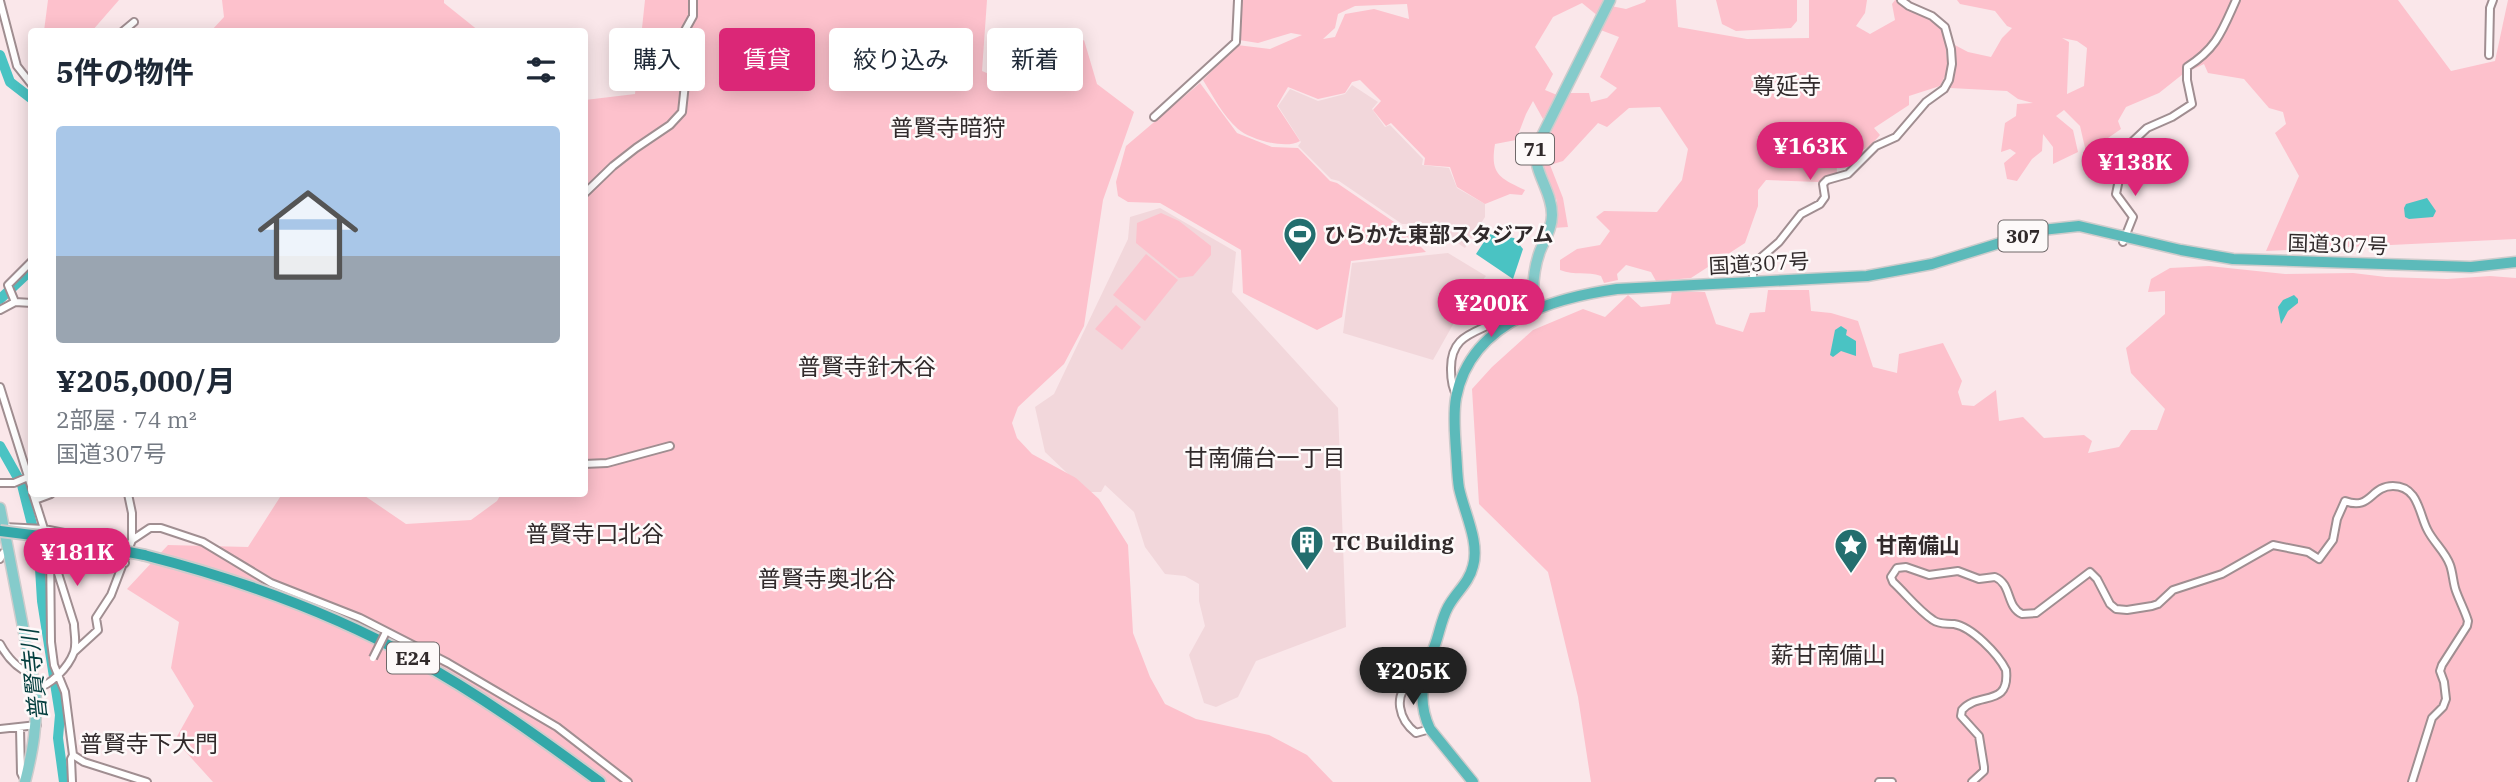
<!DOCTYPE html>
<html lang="ja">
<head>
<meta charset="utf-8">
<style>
  body { margin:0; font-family:"IBM Plex Serif","Noto Sans JP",serif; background:#f2f2f3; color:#1f2937; height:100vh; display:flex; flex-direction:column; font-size:26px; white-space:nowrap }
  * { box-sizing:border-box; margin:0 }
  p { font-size:23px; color:#747a83 }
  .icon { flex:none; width:38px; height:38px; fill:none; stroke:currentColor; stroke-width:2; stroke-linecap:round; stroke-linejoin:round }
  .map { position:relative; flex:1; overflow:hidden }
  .side { position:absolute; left:28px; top:28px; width:560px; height:469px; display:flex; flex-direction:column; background:#fff; border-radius:7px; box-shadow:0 4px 18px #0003 }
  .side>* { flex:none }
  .hud { position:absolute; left:609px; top:28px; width:665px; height:63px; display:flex; gap:14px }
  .price { position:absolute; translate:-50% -60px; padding:0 16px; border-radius:24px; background:#db2777; color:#fff; font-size:23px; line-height:46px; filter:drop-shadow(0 2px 4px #0008) }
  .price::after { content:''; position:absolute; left:50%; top:42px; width:21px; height:16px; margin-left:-10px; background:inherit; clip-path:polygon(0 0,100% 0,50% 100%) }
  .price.current { background:#222; color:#fff }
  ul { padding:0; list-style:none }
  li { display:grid; align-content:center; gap:14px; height:371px; padding:0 28px }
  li+li { border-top:2px solid #e0e1e3 }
  li span { display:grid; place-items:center; height:217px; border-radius:7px; color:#555 }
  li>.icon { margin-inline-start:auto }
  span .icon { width:126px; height:126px; fill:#fffc; stroke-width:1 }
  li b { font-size:30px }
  h2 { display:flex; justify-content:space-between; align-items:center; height:84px; padding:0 28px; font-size:30px }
  .pill { padding:0 24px; border-radius:7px; background:#fff; box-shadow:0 4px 18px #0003; font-size:24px; line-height:63px }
  .pill.current { background:#db2777; color:#fff }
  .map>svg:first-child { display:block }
  .built { fill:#f2d7db }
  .green { fill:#fdc1cc; fill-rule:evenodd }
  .water { fill:#4ac3c3 }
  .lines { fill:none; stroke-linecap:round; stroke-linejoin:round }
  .river { stroke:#4ac3c3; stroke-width:10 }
  .minor-casing { stroke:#a08e91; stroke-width:10 }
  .primary-casing { stroke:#cecccc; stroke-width:13 }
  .trunk-casing { stroke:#cecccc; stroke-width:13 }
  .motorway-casing { stroke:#cecccc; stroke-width:14 }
  .minor { stroke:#fff; stroke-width:6 }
  .primary { stroke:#85cbcb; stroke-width:10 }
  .trunk { stroke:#5cbaba; stroke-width:10 }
  .motorway { stroke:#33a8a9; stroke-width:10 }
  .minor-bridge-casing { stroke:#a08e91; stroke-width:10; stroke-linecap:butt }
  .motorway-bridge-casing { stroke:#cecccc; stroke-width:14; stroke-linecap:butt }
  .minor-bridge { stroke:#fff; stroke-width:6 }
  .motorway-bridge { stroke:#33a8a9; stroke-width:10 }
  .labels { text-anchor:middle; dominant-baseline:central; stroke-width:5; stroke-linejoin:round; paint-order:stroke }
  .shield { fill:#fdf9f9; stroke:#6e6869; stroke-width:2 }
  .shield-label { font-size:19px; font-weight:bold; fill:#312a2b }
  .poi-label { font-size:21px; font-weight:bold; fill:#312a2b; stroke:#fdf9f9; text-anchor:start }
  .street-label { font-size:21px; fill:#312a2b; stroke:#fdf9f9 }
  .neighbourhood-label { font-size:23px; fill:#312a2b; stroke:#fdf9f9 }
  .water-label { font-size:23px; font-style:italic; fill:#043e3e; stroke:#fdf9f9 }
</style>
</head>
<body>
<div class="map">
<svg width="2516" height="782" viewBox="0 0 2516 782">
  <rect width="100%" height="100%" fill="#fae7ea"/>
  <path class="built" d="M1352 85 1378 102 1372 109 1385 127 1390 125 1423 159 1422 165 1449 168 1457 188 1485 204V217L1465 248 1432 226 1417 230 1408 224H1402L1339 181 1331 179 1298 146 1301 142 1278 106 1290 89 1318 101 1345 94Z
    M1160 208 1236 252 1232 292 1338 408 1346 627 1256 661 1238 697 1216 707 1204 703 1189 655 1205 626 1199 601V584L1185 576 1165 574 1145 547 1134 512 1105 485 1101 492H1087L1045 452 1035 407 1054 394 1128 239 1130 217Z
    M1448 253 1486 276 1458 310 1455 321 1433 360 1343 333 1352 263Z"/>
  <path class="green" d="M48 0H119L92 31H44Z
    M222 0H444V3L479 31H211L224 17Z
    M645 0H987L982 71 1015 85 1084 40 1097 84 1134 112 1103 200 1084 326 1064 364 1018 407 1012 423 1017 438 1032 454 1076 478 1099 499 1128 545 1133 633 1150 677 1165 704 1196 719 1269 735 1307 755 1333 782H213L175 740 194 706 171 668 179 622 127 589 168 545 248 547 282 494H362L406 524 471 520 497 501 501 494H584L585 100 635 94Z
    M1241 0H1606L1598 16 1582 3 1553 17 1535 47 1553 74 1545 90 1557 95 1543 119 1533 101 1526 114 1516 140 1495 144C1490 174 1499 178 1525 190L1522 195 1510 194 1485 204 1457 187 1450 167 1424 165 1425 158 1391 123 1386 126 1373 110 1381 101 1360 80 1352 82 1345 93 1318 99 1288 87 1277 106 1300 141C1286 150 1249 139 1238 129 1223 116 1213 96 1203 80L1237 45 1270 49 1302 35 1291 33 1258 43 1239 40ZM1407 4 1409 19 1374 9 1345 14 1335 37 1323 39 1335 28 1338 14 1355 6Z
    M1646 0H1676L1678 27 1747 39 1809 38V0H1867L1865 13 1856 26 1870 34 1895 20 1892 4 1895 0H1904L1918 5 1938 17 1945 38 1948 70 1940 86 1909 96V105L1874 128 1880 135C1865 152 1858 155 1836 154L1837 173 1818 182 1766 180 1758 190V206L1745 243 1691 278 1656 281 1651 272 1626 265 1617 274 1618 280 1604 283 1601 276C1587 271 1575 276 1560 270V260L1577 249 1600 245 1610 231 1596 217 1604 211 1657 212 1682 180 1688 149 1660 107 1629 108 1607 127 1598 123 1563 161 1550 165 1563 198 1568 227 1553 228 1557 201 1541 160 1546 143 1569 93H1589L1591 102 1607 98 1617 88 1600 77 1619 37 1598 29 1611 6 1626 9 1645 2Z
    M1716 0H1797V21L1791 28 1736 31 1722 24Z
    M1957 0H2398L2451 71 2495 61 2508 0H2516V239L2266 251 2299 176 2275 133 2286 124 2283 112 2269 108 2244 79 2208 73 2204 64 2183 74 2159 93 2126 107 2118 121 2121 129 2108 138 2107 148 2099 154 2086 152 2080 126 2064 110 2056 116 2073 130 2078 152 2053 164V147L2043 134 2042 151 2032 159 2017 181 2007 179 2004 163 2016 153 2010 149 2001 152 2005 123 2016 116 2017 104 2033 103 2018 99 2007 91 1950 88 1951 43 1968 52 1991 57 2002 38 2012 28 2007 26 1995 11 1960 4ZM2062 38 2077 41 2087 48 2084 86 2067 94 2069 42Z
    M1200 83 1237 133 1272 147 1298 148 1330 181 1337 183 1400 226 1426 252 1351 261 1342 317 1317 330 1243 293 1241 250 1160 203 1128 202 1118 196 1116 182 1126 146Z
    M1161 213 1179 221 1211 246V255L1193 276 1179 278 1136 243 1137 223Z
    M1146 254 1178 280 1145 321 1113 295Z
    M2209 266 2285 274 2353 273 2386 277 2447 279 2490 276 2516 278V782H1591L1578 697 1548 572 1479 504 1472 389 1492 367 1533 330 1583 309 1605 317 1628 295 1641 307 1670 304 1672 291 1705 292 1716 324 1743 332 1750 313 1765 312 1768 290H1809L1811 311 1831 313 1858 321 1873 367 1897 373 1899 354 1943 343 1962 381 1958 392 1962 405 1974 406 1996 390 1999 421 2023 417 2044 438 2084 435 2092 441 2088 453 2119 447 2131 430H2157L2165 409 2131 373 2126 348 2165 314V291L2148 292 2151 279 2170 268Z
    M1116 305 1141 327 1122 350 1095 329Z"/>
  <path class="water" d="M2427 198 2436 211 2433 217 2409 219 2405 217 2404 208 2406 204Z
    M1489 234 1514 238 1523 249 1513 279 1476 254Z
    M1486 282 1502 297 1499 300 1503 305 1482 315 1467 303Z
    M2294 295 2298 299V303L2288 311 2281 324 2278 307 2283 300Z
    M1841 326 1847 330 1846 335 1856 341V356L1841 351 1833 357 1830 355 1835 330Z"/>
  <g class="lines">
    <path class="river" d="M0 55 10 82 32 99
      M0 299 32 269
      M0 446 22 485 39 552 42 601 60 715 58 738 64 782"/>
    <defs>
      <path id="minor" d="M0 1 17 66 32 85
        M122 32 134 22
        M2489 55 2490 8 2493 0
        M1154 117 1236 42 1238 0
        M584 194 613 166 636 148 670 125 682 112 685 84 679 54 683 34 693 16V0
        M2123 242 2133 217 2116 194 2123 160 2130 144 2147 128 2172 117 2192 104 2187 80V67C2217 48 2222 31 2236 0
        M1753 276V269L1757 261 1779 242 1801 214 1820 204 1825 197 1823 184 1827 180 1848 174 1876 146 1896 137 1926 102 1944 89 1949 80 1952 64 1951 49 1945 27 1932 16 1909 6 1901 0
        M15 302 8 285 32 261
        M0 310 15 302 32 303
        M0 387 32 489
        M1457 396C1452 388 1451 379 1451 370 1450 331 1480 334 1505 316 1518 306 1517 295 1526 285L1533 284
        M584 464 607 463 670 446
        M0 483H14L28 477
        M33 494 74 624C74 632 77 643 74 652 68 668 51 685 35 689
        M128 494 132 513V540
        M35 500 51 494
        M4 527 44 529 129 546
        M0 559 3 553 9 550
        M0 644C7 657 16 668 31 674
        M74 652 98 630 96 618 111 595 132 540 150 528H161L203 542 271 583 360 618 448 663 557 727 628 782
        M1422 682 1412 681C1392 695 1399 720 1416 733L1430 729
        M20 728 21 773 25 781
        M0 729 37 725
        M73 755 84 762 147 782
        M72 782 71 759 73 755 65 692 54 665 51 642 50 548 125 563
        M1879 782H1892
        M1972 782 1984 771V767L1979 736 1961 716 1962 710C1978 691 2010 708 2006 670 1998 654 1972 627 1954 624 1946 623 1940 625 1933 620 1918 610 1906 594 1893 582L1891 577 1897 568 1906 567 1929 575 1958 571 1979 579 1995 577C2012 584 2006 607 2022 614L2036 613 2090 572 2097 579 2110 604 2116 609 2127 610 2152 606 2158 604 2173 590 2222 574 2273 545 2308 552 2319 559 2333 540 2337 519 2345 501C2371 511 2370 486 2393 486 2418 486 2419 513 2427 529 2433 542 2445 551 2450 565 2453 573 2453 583 2456 591 2460 602 2465 611 2468 621L2467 626 2442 665 2440 671 2444 682 2446 699 2443 707 2432 718 2412 782"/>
      <path id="primary" d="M1534 309C1532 289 1533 270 1540 251 1545 239 1552 228 1552 215 1552 190 1533 173 1536 148L1610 0
        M0 508 35 689C38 722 33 750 25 782"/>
      <path id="trunk" d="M1473 782 1430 729C1415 697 1425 673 1436 642 1440 630 1442 618 1448 607 1456 592 1469 583 1473 566 1480 542 1464 512 1459 488 1457 476 1457 463 1456 451 1455 434 1453 415 1456 398 1470 322 1552 298 1617 289L1867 276 1932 264 2042 230 2079 226 2181 250 2233 259 2471 267 2516 262"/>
      <path id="motorway" d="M144 555C238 579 328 611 413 658 479 694 540 738 600 782"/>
    </defs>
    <use href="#minor" class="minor-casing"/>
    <use href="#primary" class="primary-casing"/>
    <use href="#trunk" class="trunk-casing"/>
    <use href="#motorway" class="motorway-casing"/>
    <use href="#minor" class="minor"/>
    <use href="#primary" class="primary"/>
    <use href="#trunk" class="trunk"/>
    <use href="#motorway" class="motorway"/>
    <defs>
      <path id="minor-bridge" d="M373 658 385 634"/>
      <path id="motorway-bridge" d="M0 531 56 538 144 555"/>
    </defs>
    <use href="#minor-bridge" class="minor-bridge-casing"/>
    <use href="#motorway-bridge" class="motorway-bridge-casing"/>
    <use href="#minor-bridge" class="minor-bridge"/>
    <use href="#motorway-bridge" class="motorway-bridge"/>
  </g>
  <defs>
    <symbol id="stadium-pin" viewBox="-11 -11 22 30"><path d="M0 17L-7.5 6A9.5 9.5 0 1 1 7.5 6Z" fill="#236e6e" stroke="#fdf9f9"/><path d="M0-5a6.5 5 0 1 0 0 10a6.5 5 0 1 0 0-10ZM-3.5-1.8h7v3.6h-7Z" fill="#fff"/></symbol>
    <symbol id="building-pin" viewBox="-11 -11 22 30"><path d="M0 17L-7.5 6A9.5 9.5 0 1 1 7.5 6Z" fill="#236e6e" stroke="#fdf9f9"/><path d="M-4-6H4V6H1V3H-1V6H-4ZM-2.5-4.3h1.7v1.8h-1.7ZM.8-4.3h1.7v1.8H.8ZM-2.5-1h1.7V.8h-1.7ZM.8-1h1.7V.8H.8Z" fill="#fff"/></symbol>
    <symbol id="sight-pin" viewBox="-11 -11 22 30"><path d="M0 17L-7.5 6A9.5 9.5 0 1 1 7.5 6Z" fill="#236e6e" stroke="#fdf9f9"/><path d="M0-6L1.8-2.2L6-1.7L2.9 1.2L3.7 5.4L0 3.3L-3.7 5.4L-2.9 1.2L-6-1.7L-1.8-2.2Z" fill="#fff"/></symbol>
  </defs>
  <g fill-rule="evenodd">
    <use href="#stadium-pin" x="1281" y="215" width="38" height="52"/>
    <use href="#building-pin" x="1288" y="523" width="38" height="52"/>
    <use href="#sight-pin" x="1832" y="526" width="38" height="52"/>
  </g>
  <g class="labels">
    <g class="shield">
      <rect x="1516" y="133.5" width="38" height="31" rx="5"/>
      <rect x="1998.5" y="220.5" width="49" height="31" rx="5"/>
      <rect x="387" y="642.5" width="52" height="31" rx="5"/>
    </g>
    <g class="shield-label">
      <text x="1535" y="149">71</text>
      <text x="2023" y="236">307</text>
      <text x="413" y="658">E24</text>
    </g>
    <g class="poi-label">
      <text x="1324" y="234">ひらかた東部スタジアム</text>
      <text x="1332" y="542">TC Building</text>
      <text x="1876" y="545">甘南備山</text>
    </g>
    <g class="street-label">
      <text transform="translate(2338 244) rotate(2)">国道307号</text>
      <text transform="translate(1759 263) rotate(-3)">国道307号</text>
    </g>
    <g class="neighbourhood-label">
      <text x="1787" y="85">尊延寺</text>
      <text x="948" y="127">普賢寺暗狩</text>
      <text x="867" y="366">普賢寺針木谷</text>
      <text x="1265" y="457">甘南備台一丁目</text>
      <text x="595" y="533">普賢寺口北谷</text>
      <text x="827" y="578">普賢寺奥北谷</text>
      <text x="1828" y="654">薪甘南備山</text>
      <text x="149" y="743">普賢寺下大門</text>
    </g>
    <g class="water-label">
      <text transform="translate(33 675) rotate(-96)">普賢寺川</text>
    </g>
  </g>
</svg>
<b class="price" style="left:1810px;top:182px">¥163K</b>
<b class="price" style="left:2135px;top:198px">¥138K</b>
<b class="price" style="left:1491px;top:339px">¥200K</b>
<b class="price" style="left:77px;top:588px">¥181K</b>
<b class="price current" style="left:1413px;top:707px">¥205K</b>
<div class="hud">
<a class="pill">購入</a>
<a class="pill current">賃貸</a>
<a class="pill">絞り込み</a>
<a class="pill">新着</a>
</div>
<section class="side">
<h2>5件の物件<svg class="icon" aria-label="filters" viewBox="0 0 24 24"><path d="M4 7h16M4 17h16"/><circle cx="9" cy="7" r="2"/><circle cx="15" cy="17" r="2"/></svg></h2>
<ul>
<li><span style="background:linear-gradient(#a9c7e8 60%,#9aa5b1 0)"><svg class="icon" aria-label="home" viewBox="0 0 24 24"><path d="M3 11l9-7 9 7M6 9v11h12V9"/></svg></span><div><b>¥205,000/月</b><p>2部屋 · 74 m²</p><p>国道307号</p></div></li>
</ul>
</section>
</div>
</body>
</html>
